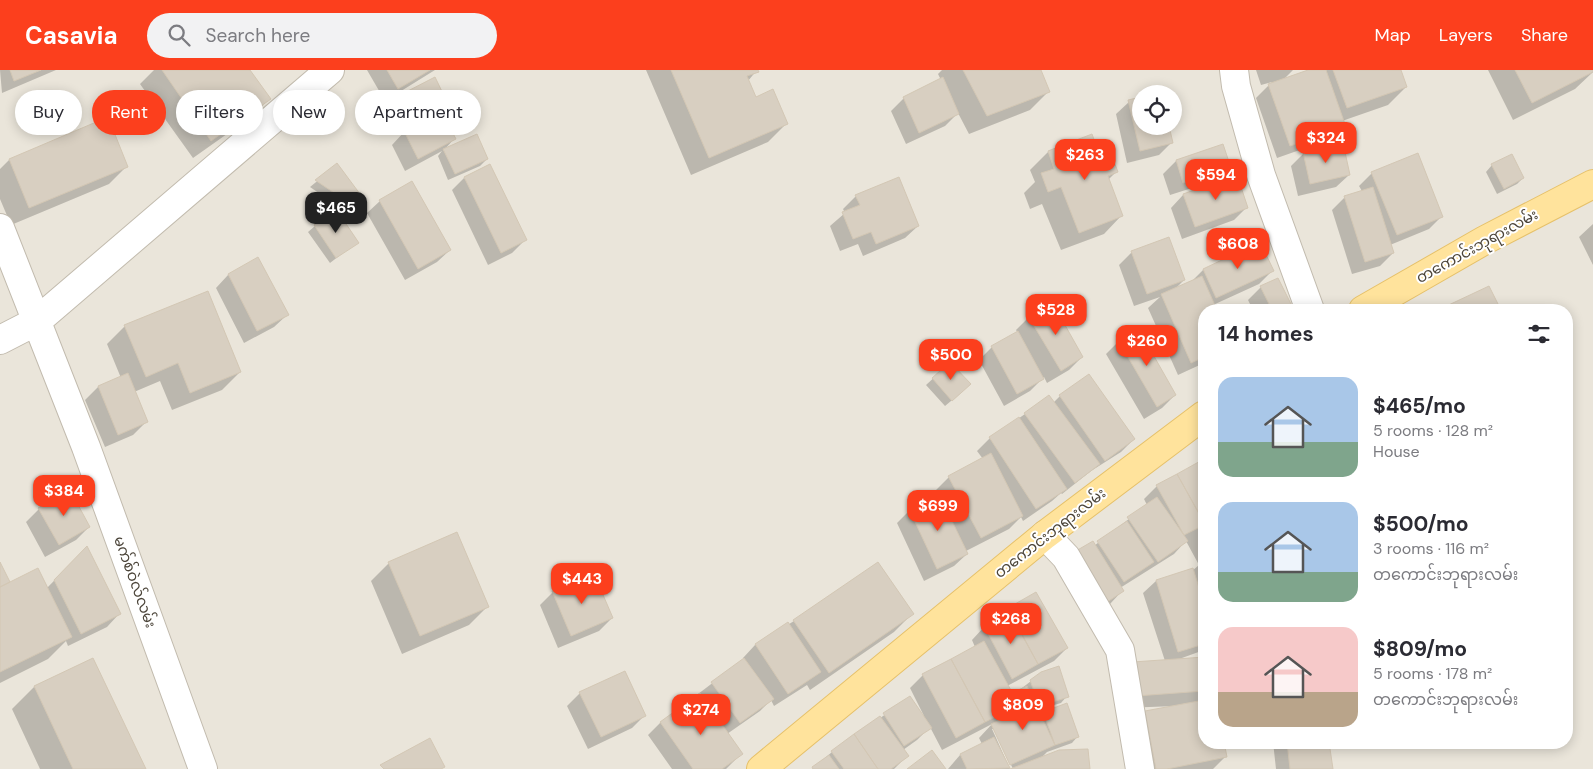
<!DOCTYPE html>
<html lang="en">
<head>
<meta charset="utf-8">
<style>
  body { margin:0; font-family:"DM Sans","Noto Sans Myanmar",sans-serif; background:#f2f2f3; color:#2b2b33; height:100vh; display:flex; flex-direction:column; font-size:19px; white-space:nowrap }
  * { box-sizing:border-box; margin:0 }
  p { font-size:16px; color:#7c7c81 }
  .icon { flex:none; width:28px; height:28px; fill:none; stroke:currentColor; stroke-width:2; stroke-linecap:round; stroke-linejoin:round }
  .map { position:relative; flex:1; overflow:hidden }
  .drawer { position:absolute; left:1198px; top:234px; width:375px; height:445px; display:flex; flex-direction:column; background:#fff; border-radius:20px; box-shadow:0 2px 12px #0003 }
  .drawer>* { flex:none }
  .guide { position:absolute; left:15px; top:20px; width:475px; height:45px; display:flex; gap:10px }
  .tools { position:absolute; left:1132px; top:15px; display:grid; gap:10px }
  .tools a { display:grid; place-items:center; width:50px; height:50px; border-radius:50%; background:#fff; box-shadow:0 2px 12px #0003; font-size:25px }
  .price { position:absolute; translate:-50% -42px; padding:0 11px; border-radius:10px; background:#fc3f1d; color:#fff; font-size:16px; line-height:32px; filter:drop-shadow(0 1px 2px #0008) }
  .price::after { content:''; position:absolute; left:50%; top:30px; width:15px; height:11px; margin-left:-8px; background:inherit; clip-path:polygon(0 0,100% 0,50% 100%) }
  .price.active { background:#222; color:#fff }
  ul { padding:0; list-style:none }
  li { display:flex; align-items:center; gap:15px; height:125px; padding:0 20px }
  li span { display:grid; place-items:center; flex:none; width:140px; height:100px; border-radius:15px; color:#555 }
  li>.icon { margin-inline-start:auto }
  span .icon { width:60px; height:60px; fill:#fffc; stroke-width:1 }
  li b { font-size:21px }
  h2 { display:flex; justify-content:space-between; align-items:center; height:60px; padding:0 20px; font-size:21px }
  .tag { padding:0 18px; border-radius:22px; background:#fff; box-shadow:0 2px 12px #0003; font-size:18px; line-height:45px }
  .tag.active { background:#fc3f1d; color:#fff }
  header { display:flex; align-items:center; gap:30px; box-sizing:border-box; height:70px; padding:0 25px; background:#fc3f1d; color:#fff }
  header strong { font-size:24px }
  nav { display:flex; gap:28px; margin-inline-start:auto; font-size:18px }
  .search { width:350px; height:45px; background:#f2f2f3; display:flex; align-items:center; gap:12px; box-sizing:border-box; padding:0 18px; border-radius:28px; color:#7c7c81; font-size:19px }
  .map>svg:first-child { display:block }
  .residential { fill:#eae5da; fill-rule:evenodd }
  .shadow { fill:#0003; fill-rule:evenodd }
  .building { fill:#d8cfc1; stroke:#d3c7b4 }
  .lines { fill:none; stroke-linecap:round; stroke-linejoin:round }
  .minor-casing { stroke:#c2bbae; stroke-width:30 }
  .major-casing { stroke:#e6c16a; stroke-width:30 }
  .minor { stroke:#fff; stroke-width:28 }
  .major { stroke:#ffe39c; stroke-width:28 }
  .labels { text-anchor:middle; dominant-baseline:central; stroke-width:4; stroke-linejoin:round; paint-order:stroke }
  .street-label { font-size:15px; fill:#4b4439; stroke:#fff }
</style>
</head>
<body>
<header>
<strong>Casavia</strong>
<div class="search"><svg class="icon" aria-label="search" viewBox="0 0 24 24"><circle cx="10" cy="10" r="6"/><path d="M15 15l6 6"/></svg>Search here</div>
<nav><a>Map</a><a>Layers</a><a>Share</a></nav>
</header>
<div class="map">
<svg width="1593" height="699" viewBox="0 0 1593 699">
  <rect width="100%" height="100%" fill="#f6f3ec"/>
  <path class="residential" d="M0 0H1593V699H0ZM1141 24H1174V56H1141ZM1204 240H1566V672H1204Z"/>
  <path class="shadow" d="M0 0H56L2 23Z
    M154 0H249L269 29 251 47 193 88 140 14Z
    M367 0H435L385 31Z
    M646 0H757L748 11 755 28 786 54 768 72 691 105Z
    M942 0H1039L1049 21 1030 40 969 64 958 43 945 56 906 74 891 41 904 28 941 10 938 4Z
    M1256 0H1293L1283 10 1309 0H1400L1406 17 1388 35 1342 51 1344 56 1331 69 1277 88 1256 28 1272 12 1261 15Z
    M1488 0H1593V2L1575 19 1513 50Z
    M405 24 447 34 439 41 454 69 443 81 476 66 487 89 480 96 448 110 438 86 442 81 405 101 392 75 404 62 427 50 426 48 411 55 399 30Z
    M1141 29V56L1171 73 1159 85 1127 93 1116 44 1129 32Z
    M1222 75 1230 97 1217 110 1170 125 1163 104 1176 91Z
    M1095 76 1116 102 1108 110 1122 145 1104 164 1061 180 1042 134 1030 139 1024 123 1035 112 1030 100 1048 82Z
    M1304 83 1349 105 1336 117 1298 126 1291 96Z
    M9 90 127 96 109 114 11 155 0 129V99Z
    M337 95 352 130 342 139 310 117Z
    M1492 95 1523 108 1517 114 1497 124 1486 102Z
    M1372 103 1442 146 1429 159 1390 175 1393 183 1380 196 1352 204 1332 140 1345 127 1362 121 1359 116Z
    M1236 106 1247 137 1234 150 1182 169 1171 138 1183 125Z
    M464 108 525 170 512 183 488 195 452 120Z
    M856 126 918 156 905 168 863 186 858 174 840 181 830 156 845 143 843 139Z
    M380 131 450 180 437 192 405 210 367 143Z
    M1593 154V195L1579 167Z
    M315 156 357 172 330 193 308 162Z
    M1260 174 1272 201 1259 214 1213 235 1215 240H1204V293L1178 305 1148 238 1160 227 1134 236 1119 195 1132 182 1184 210 1174 220 1192 211 1203 200Z
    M258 189 287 245 274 257 244 273 216 218 228 205Z
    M1261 217 1292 240H1253L1248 230Z
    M1029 247 1082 287 1069 300 1047 313 1044 307 1030 321 1004 336 979 290 992 277 1018 263 1016 260Z
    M125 256 240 302 222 320 172 340 160 311 134 322 146 352 133 365 105 377 85 330 98 317 121 308 107 274Z
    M1119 271 1175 325 1162 338 1144 349 1106 284Z
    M950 293 963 321 945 336 926 315Z
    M1060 326 1134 369 1121 382 1091 401 1062 424 1061 423 1052 431 1023 451 1021 447 1009 459 966 481 967 484 954 496 924 511 897 453 910 440 939 426 936 420 949 407 983 389 977 381 990 368 1025 344 1053 333Z
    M1204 390V525L1200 526 1204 538V580L1182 588H1204V672L1225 687 1213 699H1141L1132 655 1145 642 1176 636 1123 638 1165 591 1143 523 1156 511 1192 501 1199 495 1186 471 1174 484 1120 518 1122 521 1110 534 1087 548 1094 476 1147 435 1144 429 1157 416Z
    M39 439 89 457 76 470 45 487 26 452Z
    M86 478 119 544 107 557 68 576 66 571 48 589 0 613V495L9 514 47 518Z
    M389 493 487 537 469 555 402 584 371 511Z
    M553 522 612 548 599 561 558 578 540 535Z
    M1036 524 1067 578 1054 591 1007 616 1012 626 1031 611 1067 626 1061 633 1037 640 1040 646 1043 643 1078 666 1072 673 1047 682 1041 688 1089 699H1013L994 659H992L1010 699H948L960 685 982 674 979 668 992 654 942 680 930 657 917 670 903 680 907 686 894 699H812L832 682 910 627 923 647 924 646 910 618 923 605 975 577 972 570 984 557 998 550 1008 539ZM1008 643 1010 647 1001 650Z
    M912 544 894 562 810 620 807 615 774 636 771 630 760 641 727 664 741 684 726 699H672L648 665 660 653 744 589 743 588 755 575 794 551Z
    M92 589 144 699H40L12 639 34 617Z
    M580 623 644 646 632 658 588 679 567 636Z
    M1273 672H1327L1331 699H1276Z"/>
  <path class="building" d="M10 0H41L14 11Z
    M162 0H250L271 29 211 71Z
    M387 0H430L398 19Z
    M671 0H758L759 2 747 6 756 27 773 19 788 54 709 88Z
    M963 0H1041L1050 22 987 46Z
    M1308 0H1326L1346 57 1290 76 1268 14Z
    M1333 0H1401L1407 17 1347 38Z
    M1515 0H1593V2L1532 33Z
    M435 7 448 34 418 50 404 23Z
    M943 7 959 44 919 63 903 27Z
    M1141 27V56H1169L1173 73 1140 81 1128 30Z
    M441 41 456 69 418 89 404 61Z
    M108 47 128 97 29 138 9 89Z
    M477 64 488 89 455 104 443 79Z
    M1092 64 1096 75 1106 71 1118 102 1108 106 1123 146 1079 163 1061 117 1048 122 1041 103 1054 99 1048 81Z
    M1343 73 1350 105 1310 114 1303 82Z
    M1223 74 1231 98 1183 113 1176 90Z
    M1418 83 1443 147 1397 165 1371 102Z
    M1512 84 1524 108 1504 119 1491 94Z
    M337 93 360 124 349 133 315 110Z
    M490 94 527 170 501 183 464 107Z
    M1237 105 1248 138 1195 157 1183 124Z
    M899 107 919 156 876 174 871 162 853 169 842 142 860 135 855 125Z
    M412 111 451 180 418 199 379 130Z
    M1373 117 1394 183 1365 192 1344 126Z
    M336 139 359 173 336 188 314 155Z
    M1169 167 1185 210 1147 224 1131 181Z
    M1260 172 1274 201 1216 228 1203 199Z
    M258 187 289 245 257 261 228 204Z
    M1202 206 1217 240H1204V287L1191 293 1161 224Z
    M1278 208 1294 240H1257L1269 234 1260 216Z
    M1489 216 1501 240H1438Z
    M208 221 241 302 190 323 178 293 146 307 124 255Z
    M1052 232 1083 287 1061 301 1028 246Z
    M1138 258 1176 325 1157 337 1118 270Z
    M1018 261 1044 309 1017 324 991 276Z
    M950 292 971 314 952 331 932 308Z
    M128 303 148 352 118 365 98 316Z
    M1089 304 1135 369 1105 391 1059 325Z
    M1049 325 1100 394 1075 413 1024 343Z
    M1019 347 1067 419 1036 439 989 367Z
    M991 383 1023 446 981 468 948 406Z
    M1204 389V452L1177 404Z
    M1177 404 1204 453V455L1184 465 1156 415Z
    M70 420 90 457 59 475 38 438Z
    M939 424 968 484 937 499 909 439Z
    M1157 427 1188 471 1158 492 1127 447Z
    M1127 451 1154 492 1124 512 1097 471Z
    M457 462 489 537 420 566 388 492Z
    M1093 471 1124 521 1101 536 1069 485Z
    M87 476 121 544 81 564 54 510Z
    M0 492 10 512 0 517Z
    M878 492 914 544 829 603 793 550Z
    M38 498 72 567 0 602V517Z
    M1193 498 1204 534V574L1178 582 1156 510Z
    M594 504 613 548 571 566 552 521Z
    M1036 522 1068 578 1038 594 1008 538Z
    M1009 542 1038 594 1012 609 984 556Z
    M788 552 821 602 788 624 755 574Z
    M984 571 1019 635 985 652 951 589Z
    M1204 587V621L1136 626 1133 592Z
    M93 588 146 699H73L34 616Z
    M744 588 774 629 740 653 711 612Z
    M951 589 985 652 956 668 922 604Z
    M1059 596 1069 627 1039 636 1030 610 1041 602Z
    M625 601 646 646 601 667 579 622Z
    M1027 616 1055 675 1010 695 991 654 1024 639 1016 621Z
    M700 623 743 684 722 699H693L660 652Z
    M910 626 932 658 904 676 883 643Z
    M1204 630V672H1224L1227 687 1167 699H1156L1145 641Z
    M1067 633 1079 667 1055 675 1043 642Z
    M880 646 909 686 891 699H878L854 664Z
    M854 664 878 699H844L831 681Z
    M994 667 1010 698 967 699 960 684Z
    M430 668 445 697 441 699H384L380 695Z
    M1287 672H1329L1333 699H1290Z
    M1088 679 1090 699H1010L1059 680Z
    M932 680 946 699H907Z
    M829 685 839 699H813L812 697Z"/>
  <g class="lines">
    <defs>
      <path id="minor" d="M1234 0 1236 16 1261 105 1310 240
        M0 158 86 377 203 699
        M0 270 37 251 330 0
        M1045 465 1066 487 1120 580 1140 699"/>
      <path id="major" d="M1363 240 1485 170 1593 114
        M761 699 1045 465 1204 345"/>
    </defs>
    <use href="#minor" class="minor-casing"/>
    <use href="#major" class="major-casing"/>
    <use href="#minor" class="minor"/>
    <use href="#major" class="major"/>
  </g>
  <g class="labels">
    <g class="street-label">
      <text transform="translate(1477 176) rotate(-29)">တကောင်းဘုရားလမ်း</text>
      <text transform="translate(1050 463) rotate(-38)">တကောင်းဘုရားလမ်း</text>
      <text transform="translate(135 512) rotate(70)">မက်စ်ဝဲလ်လမ်း</text>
    </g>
  </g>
</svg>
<div class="tools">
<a><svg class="icon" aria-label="locate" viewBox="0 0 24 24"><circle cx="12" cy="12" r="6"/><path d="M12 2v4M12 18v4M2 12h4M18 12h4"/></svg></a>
</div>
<b class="price" style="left:1326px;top:94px">$324</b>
<b class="price" style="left:1085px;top:111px">$263</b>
<b class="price" style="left:1216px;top:131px">$594</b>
<b class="price active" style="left:336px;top:164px">$465</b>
<b class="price" style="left:1238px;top:200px">$608</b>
<b class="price" style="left:1056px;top:266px">$528</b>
<b class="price" style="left:1147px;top:297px">$260</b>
<b class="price" style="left:951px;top:311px">$500</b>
<b class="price" style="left:64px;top:447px">$384</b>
<b class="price" style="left:938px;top:462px">$699</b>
<b class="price" style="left:582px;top:535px">$443</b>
<b class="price" style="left:1011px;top:575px">$268</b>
<b class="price" style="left:1023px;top:661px">$809</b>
<b class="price" style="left:701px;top:666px">$274</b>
<div class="guide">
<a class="tag">Buy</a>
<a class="tag active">Rent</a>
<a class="tag">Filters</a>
<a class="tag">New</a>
<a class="tag">Apartment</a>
</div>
<section class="drawer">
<h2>14 homes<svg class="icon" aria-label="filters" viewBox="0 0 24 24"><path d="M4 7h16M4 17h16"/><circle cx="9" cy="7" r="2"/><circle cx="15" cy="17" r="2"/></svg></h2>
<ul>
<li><span style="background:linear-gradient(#a9c7e8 65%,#7fa58c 0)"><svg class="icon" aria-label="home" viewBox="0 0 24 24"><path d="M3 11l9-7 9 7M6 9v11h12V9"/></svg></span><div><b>$465/mo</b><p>5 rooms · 128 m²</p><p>House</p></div></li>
<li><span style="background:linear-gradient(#a9c7e8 70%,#7fa58c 0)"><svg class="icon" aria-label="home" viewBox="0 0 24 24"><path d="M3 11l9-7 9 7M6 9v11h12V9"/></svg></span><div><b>$500/mo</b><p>3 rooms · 116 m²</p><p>တကောင်းဘုရားလမ်း</p></div></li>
<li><span style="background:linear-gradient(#f6c9c9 65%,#b9a48a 0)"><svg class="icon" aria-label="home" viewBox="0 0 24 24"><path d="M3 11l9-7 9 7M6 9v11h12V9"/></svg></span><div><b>$809/mo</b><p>5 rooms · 178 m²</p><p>တကောင်းဘုရားလမ်း</p></div></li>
</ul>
</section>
</div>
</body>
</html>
